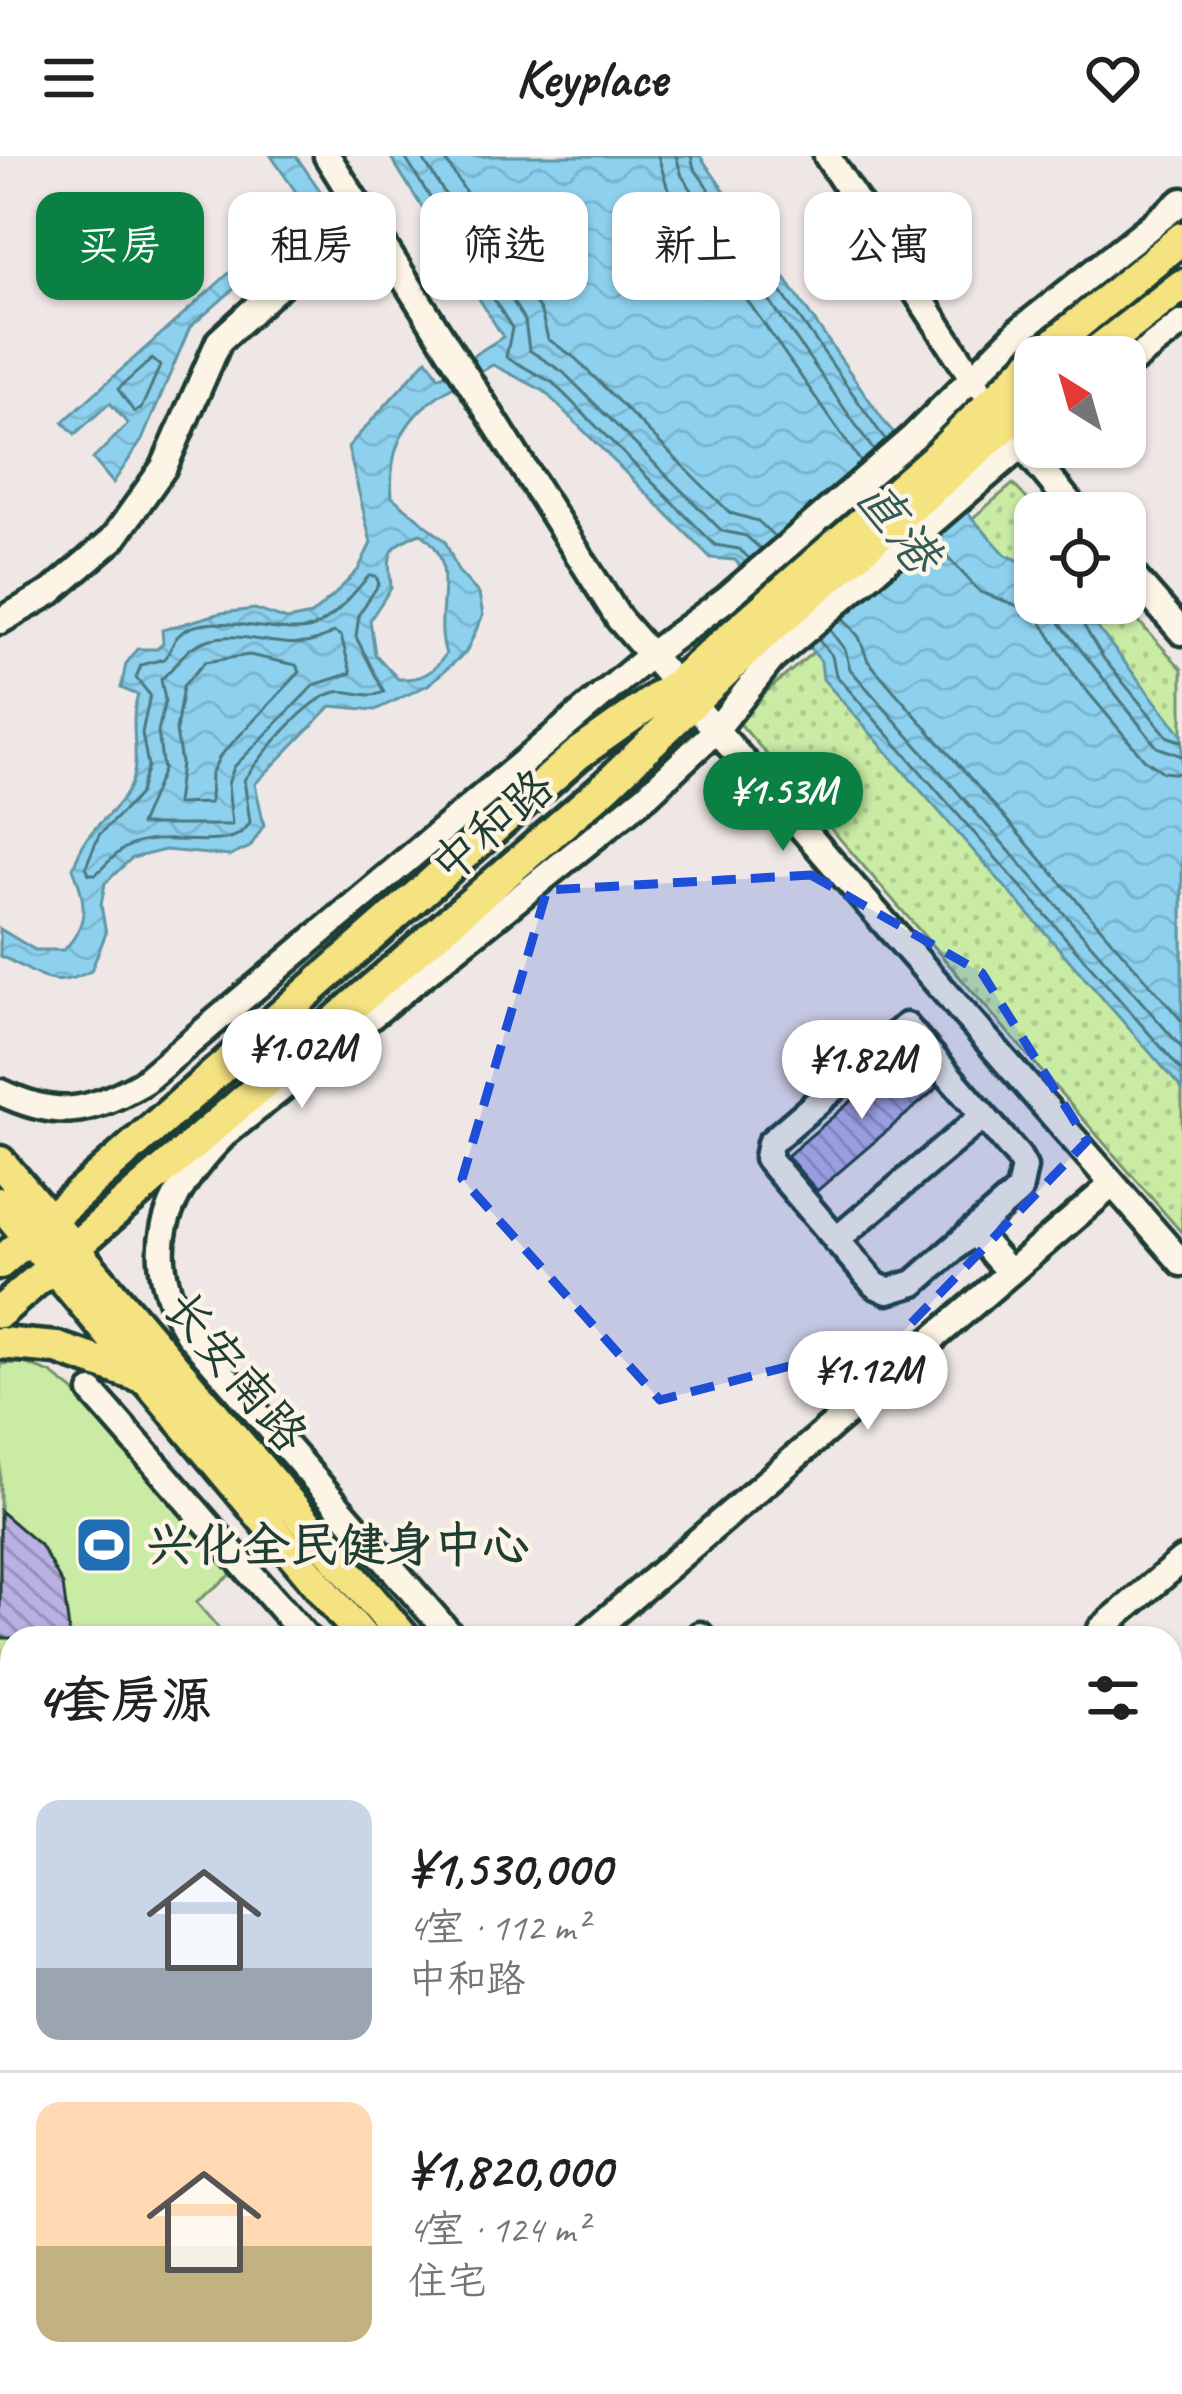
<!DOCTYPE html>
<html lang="zh">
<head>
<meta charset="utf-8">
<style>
  body { margin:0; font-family:Caveat,"LXGW WenKai TC",sans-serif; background:#f2f2f2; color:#202124; height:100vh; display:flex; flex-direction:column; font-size:45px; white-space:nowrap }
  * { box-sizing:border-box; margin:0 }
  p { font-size:39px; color:#757577 }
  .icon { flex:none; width:66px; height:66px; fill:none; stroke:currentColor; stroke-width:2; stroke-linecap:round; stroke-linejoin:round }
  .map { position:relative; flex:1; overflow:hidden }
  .sheet { position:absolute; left:0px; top:1470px; width:1182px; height:768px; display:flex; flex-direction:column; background:#fff; border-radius:36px 36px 0 0; box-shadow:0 3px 9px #0004 }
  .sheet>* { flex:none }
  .banner { position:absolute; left:36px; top:36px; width:1110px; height:108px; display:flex; gap:24px }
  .needle { width:78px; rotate:323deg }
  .tools { position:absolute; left:1014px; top:180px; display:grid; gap:24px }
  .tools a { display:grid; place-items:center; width:132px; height:132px; border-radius:24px; background:#fff; box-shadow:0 3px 9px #0004; font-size:60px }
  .price { position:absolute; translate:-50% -102px; padding:0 27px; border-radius:42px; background:#fff; color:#222; font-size:39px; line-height:78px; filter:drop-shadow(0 3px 6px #0008) }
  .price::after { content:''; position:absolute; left:50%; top:72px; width:36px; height:27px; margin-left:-18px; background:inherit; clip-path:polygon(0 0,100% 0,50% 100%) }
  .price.current { background:#0b8043; color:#fff }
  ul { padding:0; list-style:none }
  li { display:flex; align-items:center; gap:36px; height:300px; padding:0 36px }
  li+li { border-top:3px solid #e0e0e0 }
  li span { display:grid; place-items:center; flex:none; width:336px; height:240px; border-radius:24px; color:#555 }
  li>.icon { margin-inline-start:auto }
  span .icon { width:144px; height:144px; fill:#fffc; stroke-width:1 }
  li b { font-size:51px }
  h2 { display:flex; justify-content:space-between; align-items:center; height:144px; padding:0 36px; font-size:51px }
  .tag { padding:0 42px; border-radius:24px; background:#fff; box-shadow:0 3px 9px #0004; font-size:42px; line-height:108px }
  .tag.current { background:#0b8043; color:#fff }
  header { display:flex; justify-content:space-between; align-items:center; height:156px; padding:0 36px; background:#fff; font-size:54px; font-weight:700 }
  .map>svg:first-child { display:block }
  .grass { fill:url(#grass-dots); stroke:#74946c; stroke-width:3 }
  .pitch { fill:#c9eba4; stroke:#74946c; stroke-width:3 }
  .water { fill:url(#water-waves); stroke:#6196a4; stroke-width:3; fill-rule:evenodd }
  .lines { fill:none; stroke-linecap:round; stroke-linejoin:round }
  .shore { stroke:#4b787f; stroke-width:3 }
  .building { fill:url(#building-back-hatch); stroke:#1f3d34; stroke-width:3 }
  .minor-casing { stroke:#1f3d34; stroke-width:33 }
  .major-casing { stroke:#1f3d34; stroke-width:39 }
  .minor { stroke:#fcf5e5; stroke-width:24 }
  .major { stroke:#f5e382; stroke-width:30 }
  .marked { fill:#1d4ed8; fill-opacity:0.2; stroke:#1d4ed8; stroke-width:9; stroke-dasharray:24 15; stroke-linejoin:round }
  .labels { text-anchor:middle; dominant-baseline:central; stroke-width:9; stroke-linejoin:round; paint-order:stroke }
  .street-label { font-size:48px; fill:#1f3d34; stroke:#fcf5e5 }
  .poi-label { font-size:48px; font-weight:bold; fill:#1f3d34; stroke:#fcf5e5; text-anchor:start }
  .water-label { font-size:51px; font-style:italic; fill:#355b59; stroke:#fcf5e5 }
</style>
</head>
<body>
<header><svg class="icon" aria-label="menu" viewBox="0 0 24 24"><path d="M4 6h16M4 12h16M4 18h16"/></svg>Keyplace<svg class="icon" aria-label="heart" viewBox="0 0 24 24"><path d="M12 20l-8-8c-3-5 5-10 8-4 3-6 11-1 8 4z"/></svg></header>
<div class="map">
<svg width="1182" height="2238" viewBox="0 0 1182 2238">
  <defs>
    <pattern id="grass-dots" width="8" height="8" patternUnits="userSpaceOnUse" patternTransform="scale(3)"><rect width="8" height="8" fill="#c9eba4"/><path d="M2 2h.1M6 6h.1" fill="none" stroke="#acca8e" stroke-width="1.8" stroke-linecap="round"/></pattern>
    <pattern id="water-waves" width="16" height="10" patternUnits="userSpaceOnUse" patternTransform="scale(3)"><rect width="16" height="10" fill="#8dd1ef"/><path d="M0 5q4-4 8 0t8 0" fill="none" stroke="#79b4ce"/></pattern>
    <pattern id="building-back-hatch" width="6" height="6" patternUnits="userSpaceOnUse" patternTransform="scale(3)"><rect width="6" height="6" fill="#b9b1e3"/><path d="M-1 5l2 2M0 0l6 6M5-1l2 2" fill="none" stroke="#9691b9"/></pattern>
  </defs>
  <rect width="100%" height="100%" fill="#efe7e5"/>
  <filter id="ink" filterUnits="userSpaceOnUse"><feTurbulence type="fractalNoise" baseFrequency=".00833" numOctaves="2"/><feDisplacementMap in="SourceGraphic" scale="24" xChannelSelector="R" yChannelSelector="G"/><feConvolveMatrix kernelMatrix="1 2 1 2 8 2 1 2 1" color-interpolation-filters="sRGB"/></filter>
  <g filter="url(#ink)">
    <path class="grass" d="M1013 328 1040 357H1035V447H1122L1182 513V1077L735 562Z
      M1182 1822V2238H1136L1126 2226H1170V1832Z"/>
    <path class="pitch" d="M24 1207 51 1217 73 1234 232 1418 196 1446 227 1482H12V1771L0 1755V1208Z"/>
    <path class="water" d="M271 0H296L330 49 190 171 142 284 113 327 93 303 128 268 110 247 75 278 63 266 305 49Z
      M390 0H700L886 268 1006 399 1035 411V447H1078L1182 579V933L823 523 821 505 735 404 711 402 544 235 493 209C432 240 386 263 392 341L445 385 458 415 479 438 483 459 466 496 428 529 375 554 331 550 255 628 264 669 250 691 230 700 165 694 132 702 105 727 101 749 106 777 91 815C47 837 40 816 0 800V773L35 794H64C90 767 86 744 73 712 89 665 109 667 128 634 144 605 127 571 138 539L121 532 126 508 137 493H157L163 487 162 474 221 457 255 453 287 464 311 459 333 440 358 414 371 387 348 291 427 203 439 221 503 181ZM420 377C464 406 431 456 446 498 433 517 422 524 398 523L375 498 370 464 391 432C389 400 383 392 420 377Z
      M0 2077 12 2086V2172L0 2163Z
      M82 2226H200L216 2238H97Z"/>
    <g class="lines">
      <path class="shore" d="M404 0 512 172 506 201 553 227 715 389 739 393 750 403
        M421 0 525 165 529 194 563 216 722 375 746 380 761 393
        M443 0 541 156 548 183 575 202 730 357 758 365 775 381
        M658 0 667 30 861 306
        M676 0 682 20 874 295
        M691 0 694 12 886 285
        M152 203 160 210 141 253 134 256 118 233Z
        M933 385 980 436 1035 456 1077 523 1144 603 1163 616 1182 618
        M369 420H376L379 428 359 458 356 481 384 536C367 544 353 533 336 536 307 542 261 600 244 624L250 666C231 703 164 670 125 692 115 698 105 710 96 718H89L86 710 99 679 139 639 148 610 142 577 150 539 136 522 141 509 164 503C171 496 172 486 178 480 208 450 283 484 314 471 335 462 354 436 369 420Z
        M1054 447 1060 467 1157 591 1182 600
        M1070 447 1104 503 1168 581 1182 585
        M843 462 859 481 868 505 1182 865
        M830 474 845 494 850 513 1182 892
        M334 476 341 480 351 517 314 529 234 611 228 628 232 669H140L163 614 158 576 165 544 161 523C172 515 184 495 194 490 240 463 289 507 334 476Z
        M818 483 832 500 836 519 1182 915
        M249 499 296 509 300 516 220 600 211 618 210 647 176 648 181 607 176 575 183 530 205 506Z"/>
    </g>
    <path class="building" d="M907 897 937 932 817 1035 787 1000Z
      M0 1355 40 1389 63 1429 70 1482H0Z"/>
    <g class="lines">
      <defs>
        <path id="minor" d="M327 0 619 463 1182 1107
          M827 0 977 229
          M1125 211 1182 167
          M1011 276 1078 357
          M1125 411 1182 476
          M0 465 51 436 113 383 164 311 219 185 364 53
          M906 870 1018 1000 1024 1011 1019 1035 914 1127 888 1135 875 1129 767 1002 770 987Z
          M0 936C57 963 87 958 142 927L650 499 726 443 913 281 1019 175 1182 45
          M973 1075 1009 1116
          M836 1084 983 960
          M92 1236 307 1482
          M1101 1473 1182 1404
          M700 1479 702 1482
          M453 1482 188 1178C139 1097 162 1041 225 978L647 639 715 575 771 504 1035 278
          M585 1482 1113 1028
          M0 1782 12 1799
          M1170 1809 1182 1798
          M1170 1839 1182 1829
          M0 1971 12 1962
          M536 2226 546 2238
          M954 2226 965 2238
          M1110 2226 1120 2238
          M665 2238 679 2226"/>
        <path id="major" d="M1038 201 1182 82
          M1089 201 1182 129
          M0 1006 404 1482
          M0 1047 363 1482
          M0 1107 578 598 677 528 933 304 1035 204
          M0 1156 606 630 761 481 1035 244
          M0 1187 57 1192 145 1222
          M1016 2226 1026 2238
          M1062 2226 1072 2238"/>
      </defs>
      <use href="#minor" class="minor-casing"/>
      <use href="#major" class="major-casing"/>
      <use href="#minor" class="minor"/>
      <use href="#major" class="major"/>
    </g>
  </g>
  <path class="marked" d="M811 719 982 817 1087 985 897 1182 660 1244 462 1023 547 734Z"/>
  <defs>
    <symbol id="stadium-square" viewBox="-11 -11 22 22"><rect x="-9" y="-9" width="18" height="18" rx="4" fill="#1f6fb2" stroke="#fcf5e5"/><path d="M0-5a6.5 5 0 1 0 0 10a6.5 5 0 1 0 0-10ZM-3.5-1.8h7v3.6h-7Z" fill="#fff"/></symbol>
  </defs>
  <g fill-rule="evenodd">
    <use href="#stadium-square" x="71" y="1356" width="66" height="66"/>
  </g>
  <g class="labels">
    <g class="street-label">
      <text transform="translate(492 670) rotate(-41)">中和路</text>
      <text transform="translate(236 1215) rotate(50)">长安南路</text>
    </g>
    <g class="poi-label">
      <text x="146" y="1389">兴化全民健身中心</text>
    </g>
    <g class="water-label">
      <text transform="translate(898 370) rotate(52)">直港</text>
    </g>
  </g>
</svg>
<div class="tools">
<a><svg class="needle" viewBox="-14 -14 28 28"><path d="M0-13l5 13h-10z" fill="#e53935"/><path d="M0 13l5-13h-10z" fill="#757577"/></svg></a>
<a><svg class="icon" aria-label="locate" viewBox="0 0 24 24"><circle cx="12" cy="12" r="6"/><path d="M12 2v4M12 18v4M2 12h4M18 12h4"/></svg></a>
</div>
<b class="price current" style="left:783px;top:698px">¥1.53M</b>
<b class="price" style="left:302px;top:955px">¥1.02M</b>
<b class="price" style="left:862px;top:966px">¥1.82M</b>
<b class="price" style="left:868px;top:1277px">¥1.12M</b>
<div class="banner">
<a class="tag current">买房</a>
<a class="tag">租房</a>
<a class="tag">筛选</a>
<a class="tag">新上</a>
<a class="tag">公寓</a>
</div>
<section class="sheet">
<h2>4套房源<svg class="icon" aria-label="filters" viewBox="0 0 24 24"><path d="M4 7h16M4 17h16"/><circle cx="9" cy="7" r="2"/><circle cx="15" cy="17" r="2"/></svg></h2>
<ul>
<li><span style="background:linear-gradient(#c9d6e8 70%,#9aa5b1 0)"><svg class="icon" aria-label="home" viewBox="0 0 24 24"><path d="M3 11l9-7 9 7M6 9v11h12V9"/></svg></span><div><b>¥1,530,000</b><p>4室 · 112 m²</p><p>中和路</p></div></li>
<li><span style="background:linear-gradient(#ffd9b3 60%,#c2b280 0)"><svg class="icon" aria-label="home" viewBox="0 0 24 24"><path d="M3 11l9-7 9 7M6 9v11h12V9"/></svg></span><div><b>¥1,820,000</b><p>4室 · 124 m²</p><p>住宅</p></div></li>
</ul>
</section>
</div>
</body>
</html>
